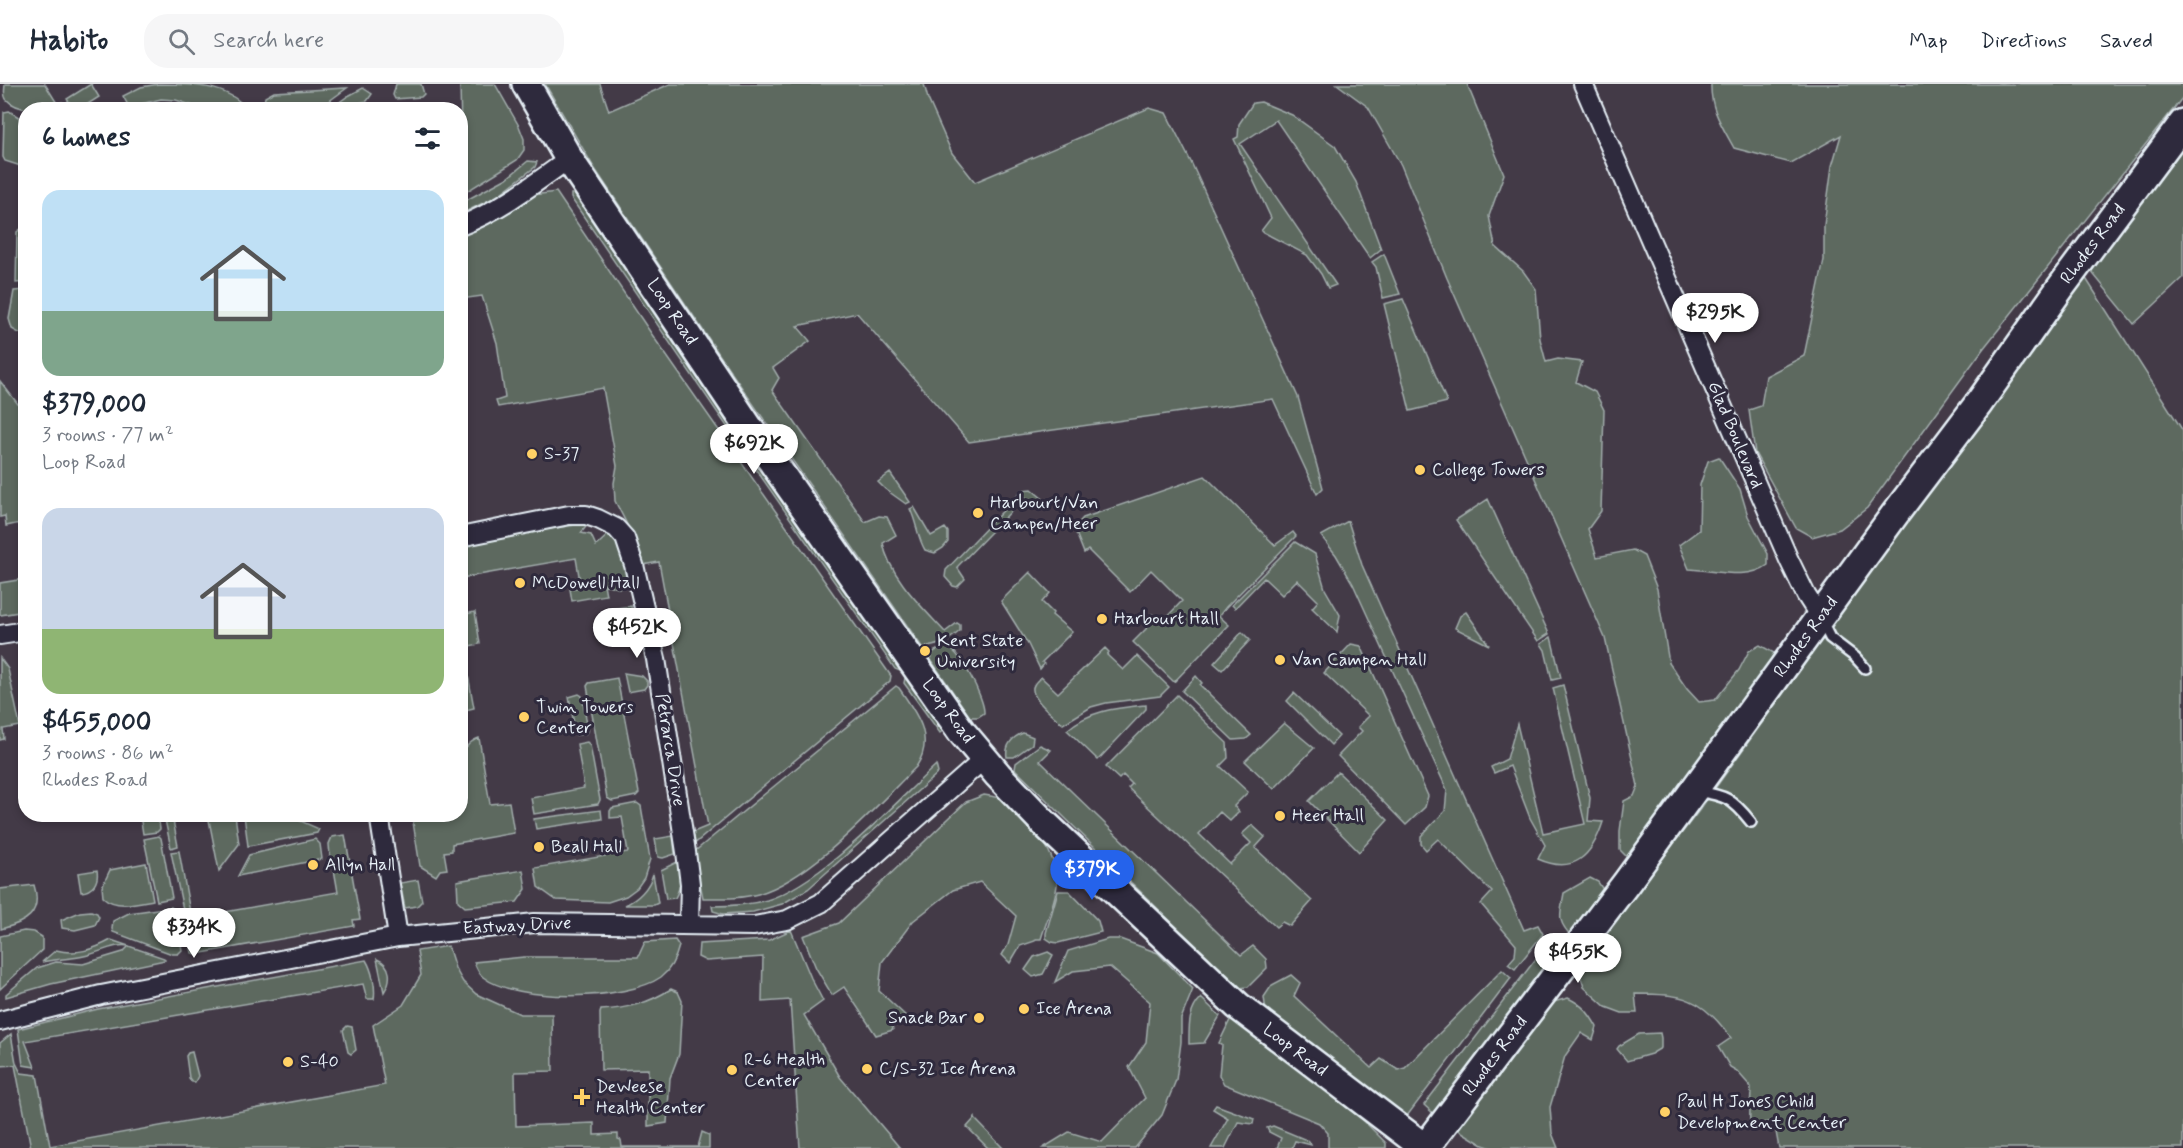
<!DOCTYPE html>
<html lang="en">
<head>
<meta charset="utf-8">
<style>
  body { margin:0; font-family:Mynerve,sans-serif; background:#f6f6f7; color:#1f2937; height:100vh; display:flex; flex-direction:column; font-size:22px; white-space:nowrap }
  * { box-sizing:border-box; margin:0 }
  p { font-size:20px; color:#747a83 }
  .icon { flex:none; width:33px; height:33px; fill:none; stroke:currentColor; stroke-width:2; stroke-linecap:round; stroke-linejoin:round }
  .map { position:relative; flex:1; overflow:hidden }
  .side { position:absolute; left:18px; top:18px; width:450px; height:720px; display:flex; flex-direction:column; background:#fff; border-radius:24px; box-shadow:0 3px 9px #0003 }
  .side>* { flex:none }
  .price { position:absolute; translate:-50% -51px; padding:0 14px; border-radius:21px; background:#fff; color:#222; font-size:20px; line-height:39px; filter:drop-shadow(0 2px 3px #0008) }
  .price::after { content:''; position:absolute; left:50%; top:36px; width:18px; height:14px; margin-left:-9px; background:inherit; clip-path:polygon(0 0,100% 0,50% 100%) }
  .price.selected { background:#2563eb; color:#fff }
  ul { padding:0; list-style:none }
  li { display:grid; align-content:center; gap:12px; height:318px; padding:0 24px }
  li span { display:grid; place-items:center; height:186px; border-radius:18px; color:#555 }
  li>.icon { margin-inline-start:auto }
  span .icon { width:108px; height:108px; fill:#fffc; stroke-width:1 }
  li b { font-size:26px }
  h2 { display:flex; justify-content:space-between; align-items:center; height:72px; padding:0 24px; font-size:26px }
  header { display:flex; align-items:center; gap:36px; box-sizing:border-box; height:84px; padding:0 30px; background:#fff; border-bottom:2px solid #e0e1e3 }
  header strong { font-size:28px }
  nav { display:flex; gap:33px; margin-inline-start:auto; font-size:21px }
  .search { width:420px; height:54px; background:#f6f6f7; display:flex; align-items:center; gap:15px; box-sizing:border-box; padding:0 21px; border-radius:24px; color:#747a83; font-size:22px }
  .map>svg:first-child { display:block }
  .green { fill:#5d695f; stroke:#a2adac; stroke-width:1.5 }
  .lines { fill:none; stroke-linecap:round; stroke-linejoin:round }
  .lane-casing { stroke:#e8f1f8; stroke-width:14 }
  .street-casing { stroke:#e8f1f8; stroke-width:22 }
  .secondary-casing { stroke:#e8f1f8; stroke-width:32 }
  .lane { stroke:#2f2a3d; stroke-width:9 }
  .street { stroke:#2f2a3d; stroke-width:18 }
  .secondary { stroke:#2f2a3d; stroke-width:27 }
  .poi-dot { fill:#ffd166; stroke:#2f2a3d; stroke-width:2 }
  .labels { text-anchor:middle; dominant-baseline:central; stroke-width:6; stroke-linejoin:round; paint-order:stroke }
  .street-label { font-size:18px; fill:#e8f1f8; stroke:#2f2a3d }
  .poi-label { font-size:18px; fill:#e8f1f8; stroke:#2f2a3d; text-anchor:start }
</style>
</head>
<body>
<header>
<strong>Habito</strong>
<div class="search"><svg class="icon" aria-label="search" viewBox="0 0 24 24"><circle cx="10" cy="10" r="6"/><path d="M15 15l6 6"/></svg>Search here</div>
<nav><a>Map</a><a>Directions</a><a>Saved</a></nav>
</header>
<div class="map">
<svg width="2183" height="1064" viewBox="0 0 2183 1064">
  <rect width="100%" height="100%" fill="#433a47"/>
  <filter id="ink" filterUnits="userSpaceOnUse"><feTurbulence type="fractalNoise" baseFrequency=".0167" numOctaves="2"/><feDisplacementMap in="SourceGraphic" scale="12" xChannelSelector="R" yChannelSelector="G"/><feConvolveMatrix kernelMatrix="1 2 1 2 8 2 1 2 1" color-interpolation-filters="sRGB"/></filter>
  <g filter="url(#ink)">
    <path class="green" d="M5 0H45L58 21 62 18 68 25C50 26 19 30 6 15 3 11 5 4 5 0Z
      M91 0 99 13 80 25H74L67 15Z
      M159 0C189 0 227 0 247 25H202L176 16 161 15 129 23 123 12 141 3Z
      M396 0H421L424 10 421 13 395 15 393 11Z
      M460 0H495L519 42 524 55V66L517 76 461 111V96L462 95Z
      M545 0H600L609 27 670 0H924L928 15 952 69 975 98 1149 24 1166 29 1191 78 1298 313 1323 404 1317 410 1273 315 969 358 857 229 797 242 810 257 773 284 779 294 772 306 865 438 879 432 887 433 896 451 883 459C889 492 923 524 945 548L957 539 960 541V547C948 557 937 563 922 563L731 288 593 82Z
      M1337 0H1467L1504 90 1489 132 1495 162 1523 187 1536 205 1540 255 1546 278 1558 275 1582 278 1576 298 1595 308 1604 326 1601 427 1588 445 1597 473 1633 466 1644 472 1657 505 1669 579 1687 605 1699 618 1715 616 1739 586 1749 567 1760 561 1774 569 1767 583 1634 774 1626 772 1620 766V747L1624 717 1634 712 1638 702 1605 554 1447 194 1401 81 1368 23Z
      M1711 0H2183V13L1983 265 1867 424 1840 445 1812 453 1796 444 1755 369 1749 326 1761 322 1766 292 1804 272 1824 176V141L1832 82 1841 51 1791 79 1734 64C1722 42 1710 25 1711 0Z
      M347 4 325 20 318 18 278 19V25H263L265 13 274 8Z
      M363 4 372 10 367 17 354 20V25H330L348 12Z
      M1261 18 1292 31 1335 62 1356 98 1381 165 1370 174 1276 36 1240 60 1336 201 1328 204 1321 190 1307 171 1261 147 1271 134 1234 55 1238 53 1239 40 1253 19Z
      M9 27 25 37V76L21 82 5 77 3 73 4 28Z
      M2183 58V194L2134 240 2086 181Z
      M528 77 537 78 535 83 497 112 461 130V119L507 94Z
      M556 108 657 258 891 592 890 597 693 761 691 749 708 742 659 478 643 481 635 456 615 417 614 399 617 382 603 304 498 323 496 317 505 314 497 259 482 212 461 215V152L533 111Z
      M571 110H579L750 360 743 366 571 114Z
      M25 142V198L16 199 17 148Z
      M1384 170 1400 210 1383 214 1376 183 1372 178Z
      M2071 171 2183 347V1064H1779L1774 1037 1750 1041C1749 1027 1751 1016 1751 1003L1737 987 1730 983 1718 963 1731 954C1702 913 1683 910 1635 910L1637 929H1622L1606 923 1584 903 1581 894V880L1701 724 1859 504 1895 430Z
      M25 206V245L24 248 19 249 12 245 9 235 14 207Z
      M1403 215 1447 318 1410 327 1384 220Z
      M0 297 25 329V438L6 442 5 432 0 433Z
      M756 367 906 583 900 587 895 585 748 374Z
      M1719 373 1740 405 1748 432 1768 470V481C1747 497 1714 486 1689 485L1679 461 1699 446 1700 401 1708 377Z
      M890 389 910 418 906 420 885 405 878 398Z
      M1205 392 1275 461 1293 448 1296 452 1226 523 1219 532 1229 541 1174 598 1133 558 1147 544 1143 539 1152 530 1161 539 1182 517 1151 486 1130 508 1088 466 1084 469 1074 444 1083 434Z
      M1031 405 1043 415 1038 422 1025 413 957 483 965 495 957 503 953 502 945 493 946 486 1023 406Z
      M1488 415 1549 550 1538 557 1456 436Z
      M914 423 931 452 945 444 948 448V458L943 464 935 469 925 466C917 453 917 439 910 425Z
      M1348 437 1362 481 1524 846 1538 841 1543 850 1515 885 1508 880 1515 872 1516 861 1481 820 1492 808 1438 755 1426 766 1421 760V752L1445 727 1447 706 1353 500 1336 471 1321 452Z
      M589 439 581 449 591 451 596 462 610 449 622 468 629 503 618 504 604 500 606 511 572 517 570 505 581 503 576 474 461 494V461L535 447Z
      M1295 458 1315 470 1325 505 1340 531 1337 548 1312 524 1318 517 1297 496 1282 511 1264 494 1235 524 1232 521Z
      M1030 488 1050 509 1042 518 1053 529 1052 531 1072 548 1042 578 1044 580 1040 585 1028 560 1001 517Z
      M25 495V527L0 531V499Z
      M631 522 635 552 616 560 609 525Z
      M475 528 480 560 463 563 474 624 461 627V531Z
      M1466 528 1489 561 1455 544 1460 532Z
      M1242 548 1250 556 1222 586 1214 579Z
      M1551 553 1561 594 1552 596 1545 566 1541 560Z
      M1351 560 1361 562 1428 712 1425 723 1406 741 1338 672 1362 647 1358 643 1369 632 1324 589Z
      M945 562C959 564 985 615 984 629L978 633H970L931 576 933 568Z
      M1105 564 1109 568 1107 571 1123 586 1137 572 1169 603 1160 612 1106 619 1091 623 1063 640C1055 633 1027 612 1034 601 1035 598 1038 596 1041 593L1058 609Z
      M0 574 8 585 20 642 3 645 4 655 0 656Z
      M624 589 642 592 647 597V601L644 605 628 608Z
      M911 589 945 645 940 649 904 599 905 594Z
      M1196 592 1202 599 1200 601 1251 651 1246 655 1233 656 1182 607Z
      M617 594 639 709 636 712 612 717 607 714 587 602 589 599Z
      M1563 601 1590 714 1588 737 1603 738C1592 772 1574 791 1538 775L1545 761 1530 734 1510 682 1494 689 1491 683 1507 675 1517 640 1543 749 1585 740 1553 604Z
      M896 602 899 604C916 629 936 653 916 683 875 723 813 794 758 810 740 815 721 814 703 814L694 768Z
      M1294 609 1339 652 1331 661 1287 617Z
      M579 610 582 612 588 646 585 650 576 651 569 613Z
      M1177 611 1227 659 1228 674 1220 682 1248 708 1234 722 1239 728 1230 737 1220 728 1199 750 1230 780 1251 759 1242 750 1252 741 1265 753 1255 764 1312 817 1290 842 1282 838 1276 843 1128 704 1132 700 1123 691 1119 695 1106 683Z
      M1146 621V625L1098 676 1067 646C1090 626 1117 624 1146 621Z
      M1284 639 1314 664 1274 705 1245 677Z
      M1023 649 1033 653 1032 660 1014 673H1007C1005 662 1012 653 1023 649Z
      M479 654 490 720 509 718 514 749 452 760V767L444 768 447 785 440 786 436 792 420 782 413 738 419 731 460 730 461 688 464 682 461 680C460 668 468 658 479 654Z
      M587 658 590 661 600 716 598 720 534 730 531 714 584 704 577 660Z
      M1040 661 1051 666 1040 677 1241 871 1253 862 1266 875 1267 884 1248 903 1239 904 1015 685 1016 679Z
      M936 681 938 689 808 805 782 820 753 828 723 830 713 827 712 822C731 822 749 821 767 816 823 798 892 722 936 681Z
      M1338 688 1388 736 1359 768 1309 717Z
      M984 711C993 712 1002 714 1011 719 1031 732 1060 777 1057 801 1055 819 1046 838 1041 855H1036L1035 857 1020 862 1010 879 1002 871 1008 861 1016 832 980 798 953 806 913 837 882 878 879 907 907 933 891 937 893 946 876 951 844 903 832 911 816 884 803 852 839 839 966 718Z
      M637 719 641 722 650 775 644 794 637 804 626 812 608 818 556 816 538 803 535 784 628 768 622 733 610 734V727L612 724Z
      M601 726 602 735 536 745 534 735Z
      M140 731H158L160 745 157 748 143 750Z
      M164 731H172L178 762 171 764Z
      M208 731H235L239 760 219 787Z
      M244 731H287L319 745 317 749 248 762Z
      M345 751 360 835 353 836 354 842 196 870 192 869 171 768 179 767 191 834 338 808 332 774 330 773 329 760 332 753Z
      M159 752 161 754 172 814 157 817 144 755Z
      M673 752 675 770 663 774 658 773 655 755Z
      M315 755 320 760 322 775 238 792 249 771Z
      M677 778C681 792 682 801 675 814L666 815 661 786Z
      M146 779 153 816C137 819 116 825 103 813L102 803 110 786Z
      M97 786C99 798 93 807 81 808L78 789Z
      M523 786 526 805 517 818 465 823 458 817 457 797Z
      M653 790 658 819 654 821H625C638 815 649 804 653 790Z
      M1590 794 1598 798 1604 807 1573 854C1556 836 1560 832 1564 809Z
      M418 796 422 817 417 822 405 824 400 799Z
      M34 801C43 830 25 839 1 845L0 805Z
      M1058 807H1069L1098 837 1101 848 1058 859 1052 858 1046 854V849Z
      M171 823 174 825 182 866 178 870H172L113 848 112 845 113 837 129 829Z
      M91 827 97 829 99 833 95 841 75 846 62 844 61 836 80 828Z
      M791 846 811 894 823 917 804 931 840 993 900 1064H800L790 916 762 918 763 873 706 877 698 873 699 860 769 856Z
      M24 847 34 848 42 853V866L0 905V852Z
      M1108 855H1120L1158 869 1193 905 1181 935V958L1176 996 1162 1031 1135 1064H1043L1069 1048 1102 1058 1145 1014 1129 983 1146 958 1150 918 1110 883 1073 887 1055 898 1068 867Z
      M111 856 164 874 165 876 51 900 6 913V910L37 884 56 878 83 880 123 868 129 862C114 859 100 869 84 872 72 875 56 875 42 878L56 866C76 871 93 866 111 856Z
      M675 856 679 862C676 874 671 885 661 893 627 917 516 919 483 893 478 889 476 883 474 878L524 873H638L645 858Z
      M1548 859 1553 883 1444 1024 1433 1029 1424 1021Z
      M448 862 455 884 463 898 476 910 520 930H552L553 987 515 988 516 1042 594 1039V1051L618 1050V1055L621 1056 622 1063H698L702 1048 709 1051V1064H31L15 981 0 982V959L11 950 16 979 21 989 37 991 50 1062 385 1001 373 941 403 921 421 891 417 867Z
      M1048 868 1053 871 1043 890 1033 893 1025 886 1034 873Z
      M377 875C392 881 392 896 384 908Z
      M366 876C372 886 376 903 374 915H367L363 900 25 957 35 983 23 981 18 945 98 925Z
      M1502 886 1511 894 1407 1032 1266 928 1264 913 1272 901 1291 891 1300 899 1294 912 1371 984 1381 975 1398 986 1405 984 1414 975Z
      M671 905 678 908 682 917 679 970 670 994 667 1039 648 1042V985L601 986 600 929 601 926C629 924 647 920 671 905Z
      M1201 914 1220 932 1204 959 1189 960C1189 943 1188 927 1201 914Z
      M1568 914C1583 921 1589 929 1597 943L1593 956 1581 949 1565 972 1550 1023 1552 1049 1558 1064H1492L1483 1061 1457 1045 1550 919Z
      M1232 932 1365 1038 1386 1059V1064H1328V1049L1319 1039 1224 1000 1219 991 1222 961 1219 959Z
      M347 942 352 943 356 966 351 970 348 968 343 946Z
      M1660 949 1661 954V964L1651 970 1627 977 1617 965 1619 962 1639 950Z
      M192 968 198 992 195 998H192L189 994 186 972 188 969Z
      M1216 1021 1254 1035 1253 1040 1238 1038 1225 1064H1211L1228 1034 1213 1025Z
      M975 1034V1035L1003 1064H988L967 1043Z
      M1273 1042 1309 1057 1311 1061 1295 1057 1292 1064H1277L1281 1054 1269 1048 1267 1044Z"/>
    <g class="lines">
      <defs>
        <path id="lane" d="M1821 536 1830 554 1855 573 1865 584
          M1697 707C1726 712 1732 714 1751 738"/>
        <path id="street" d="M1583 0 1789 476 1806 511 1820 533
          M460 142C500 126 534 100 569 75
          M460 453 569 431H586L598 435 616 444 625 454 634 481 656 575 686 768 690 800 689 840
          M0 551 26 547
          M379 730 398 853
          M0 937 101 911 398 853 535 839 754 842 787 836 821 819 984 675"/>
        <path id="secondary" d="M526 0 569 75 760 360 961 647 998 691 1045 740 1238 922 1425 1064
          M1425 1064 1627 798 1895 430 1979 319 2061 203 2183 39"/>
      </defs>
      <use href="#lane" class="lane-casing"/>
      <use href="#street" class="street-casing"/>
      <use href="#secondary" class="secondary-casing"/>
      <use href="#lane" class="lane"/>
      <use href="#street" class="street"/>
      <use href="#secondary" class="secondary"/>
    </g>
  </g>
  <g class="poi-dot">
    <circle cx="532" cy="370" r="6"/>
    <circle cx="1420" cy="386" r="6"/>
    <circle cx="978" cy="429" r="6"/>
    <circle cx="520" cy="499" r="6"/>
    <circle cx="1102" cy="535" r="6"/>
    <circle cx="925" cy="567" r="6"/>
    <circle cx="1280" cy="576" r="6"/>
    <circle cx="524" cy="633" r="6"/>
    <circle cx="1280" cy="732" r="6"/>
    <circle cx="539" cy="763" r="6"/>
    <circle cx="313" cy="781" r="6"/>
    <circle cx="1024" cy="925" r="6"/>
    <circle cx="979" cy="934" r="6"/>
    <circle cx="288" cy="978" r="6"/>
    <circle cx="867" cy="985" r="6"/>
    <circle cx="732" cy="986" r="6"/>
    <path d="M579 1004h6v6h6v6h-6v6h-6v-6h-6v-6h6z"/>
    <circle cx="1665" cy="1028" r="6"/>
  </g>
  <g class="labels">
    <g class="street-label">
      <text transform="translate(2093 160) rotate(-53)">Rhodes Road</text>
      <text transform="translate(672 228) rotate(56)">Loop Road</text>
      <text transform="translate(1735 351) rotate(67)">Glad Boulevard</text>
      <text transform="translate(1806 553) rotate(-54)">Rhodes Road</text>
      <text transform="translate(948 627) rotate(54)">Loop Road</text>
      <text transform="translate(670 666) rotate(81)">Petrarca Drive</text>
      <text transform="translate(517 842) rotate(-3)">Eastway Drive</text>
      <text transform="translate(1295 966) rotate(37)">Loop Road</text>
      <text transform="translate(1495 972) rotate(-53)">Rhodes Road</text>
    </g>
    <g class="poi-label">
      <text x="544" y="370">S-37</text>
      <text x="1432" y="386">College Towers</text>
      <text x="990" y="419">Harbourt/Van<tspan x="990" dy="21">Campen/Heer</tspan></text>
      <text x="532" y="499">McDowell Hall</text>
      <text x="1114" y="535">Harbourt Hall</text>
      <text x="937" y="557">Kent State<tspan x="937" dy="21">University</tspan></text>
      <text x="1292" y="576">Van Campen Hall</text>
      <text x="536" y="623">Twin Towers<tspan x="536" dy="21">Center</tspan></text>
      <text x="1292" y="732">Heer Hall</text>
      <text x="551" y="763">Beall Hall</text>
      <text x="325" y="781">Allyn Hall</text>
      <text x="1036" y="925">Ice Arena</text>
      <text x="967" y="934" text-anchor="end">Snack Bar</text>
      <text x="744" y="976">R-6 Health<tspan x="744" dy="21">Center</tspan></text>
      <text x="300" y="978">S-40</text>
      <text x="879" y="985">C/S-32 Ice Arena</text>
      <text x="596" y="1003">DeWeese<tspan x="596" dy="21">Health Center</tspan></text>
      <text x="1677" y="1018">Paul H Jones Child<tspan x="1677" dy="21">Development Center</tspan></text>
    </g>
  </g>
</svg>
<b class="price" style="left:1715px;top:260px">$295K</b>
<b class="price" style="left:754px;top:391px">$692K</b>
<b class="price" style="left:637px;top:575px">$452K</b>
<b class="price selected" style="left:1092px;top:817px">$379K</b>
<b class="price" style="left:194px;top:875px">$334K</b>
<b class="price" style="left:1578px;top:900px">$455K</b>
<section class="side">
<h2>6 homes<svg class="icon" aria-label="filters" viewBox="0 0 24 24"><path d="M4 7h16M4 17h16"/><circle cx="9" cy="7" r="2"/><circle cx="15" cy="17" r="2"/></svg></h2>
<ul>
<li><span style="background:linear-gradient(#bfe0f5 65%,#7fa58c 0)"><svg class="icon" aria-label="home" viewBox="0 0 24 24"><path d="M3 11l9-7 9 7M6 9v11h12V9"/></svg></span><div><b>$379,000</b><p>3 rooms · 77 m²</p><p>Loop Road</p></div></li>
<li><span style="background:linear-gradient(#c9d6e8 65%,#8fb573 0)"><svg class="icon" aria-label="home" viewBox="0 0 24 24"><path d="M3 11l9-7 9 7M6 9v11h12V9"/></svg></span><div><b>$455,000</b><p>3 rooms · 86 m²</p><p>Rhodes Road</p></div></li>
</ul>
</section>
</div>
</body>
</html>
